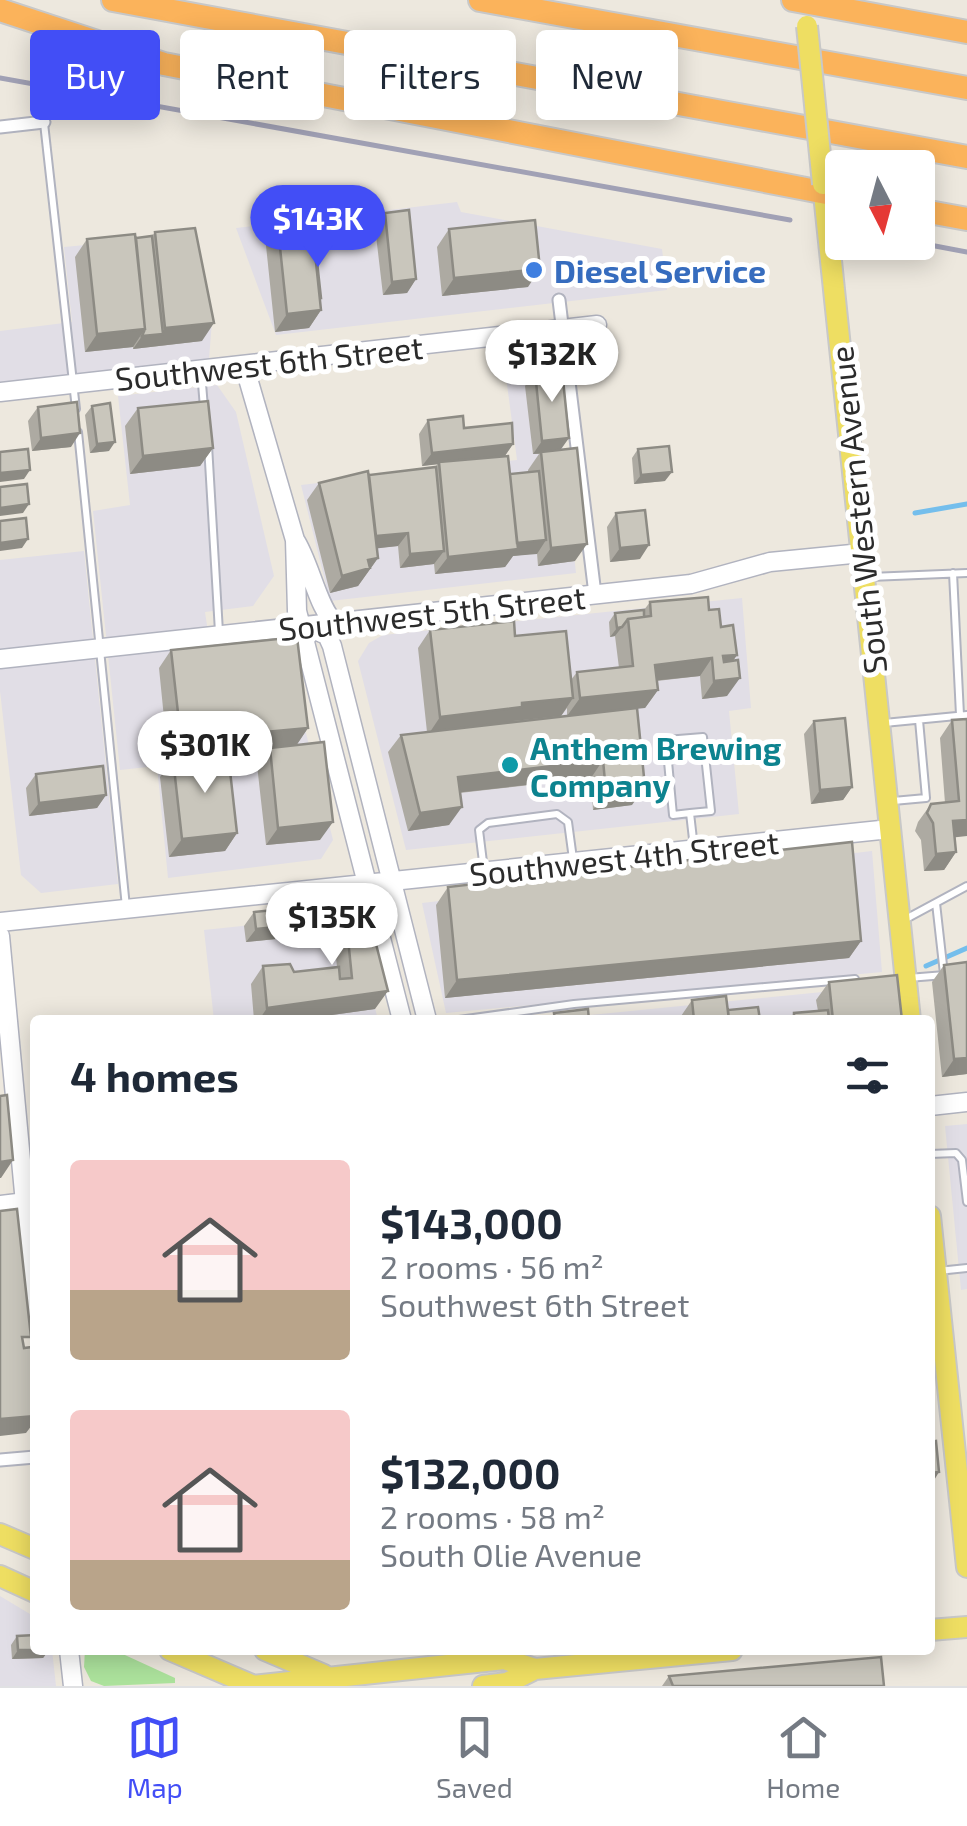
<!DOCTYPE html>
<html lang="en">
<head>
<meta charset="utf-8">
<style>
  body { margin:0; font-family:"Exo 2",sans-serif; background:#f6f6f7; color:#1f2937; height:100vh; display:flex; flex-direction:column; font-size:38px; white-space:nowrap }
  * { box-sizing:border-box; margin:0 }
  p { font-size:32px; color:#747a83 }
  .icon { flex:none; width:55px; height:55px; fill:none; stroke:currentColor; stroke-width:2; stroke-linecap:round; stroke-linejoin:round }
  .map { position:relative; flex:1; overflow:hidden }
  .sheet { position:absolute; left:30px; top:1015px; width:905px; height:640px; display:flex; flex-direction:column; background:#fff; border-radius:10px; box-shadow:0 5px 25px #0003 }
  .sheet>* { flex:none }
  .banner { position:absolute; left:30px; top:30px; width:908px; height:90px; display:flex; gap:20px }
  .needle { width:65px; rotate:174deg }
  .fabs { position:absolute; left:825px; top:150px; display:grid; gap:20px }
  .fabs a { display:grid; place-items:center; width:110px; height:110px; border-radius:10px; background:#fff; box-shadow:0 5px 25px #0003; font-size:50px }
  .price { position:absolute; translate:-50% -85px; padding:0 22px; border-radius:35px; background:#fff; color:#222; font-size:32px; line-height:65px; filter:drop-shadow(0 2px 5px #0008) }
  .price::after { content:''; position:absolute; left:50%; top:60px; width:30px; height:22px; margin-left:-15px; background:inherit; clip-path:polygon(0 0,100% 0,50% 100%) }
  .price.current { background:#424ef6; color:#fff }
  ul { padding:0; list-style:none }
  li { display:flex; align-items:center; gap:30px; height:250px; padding:0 40px }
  li span { display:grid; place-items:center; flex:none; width:280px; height:200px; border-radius:10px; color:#555 }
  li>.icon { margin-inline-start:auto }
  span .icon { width:120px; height:120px; fill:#fffc; stroke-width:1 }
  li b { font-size:42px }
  h2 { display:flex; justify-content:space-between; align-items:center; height:120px; padding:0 40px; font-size:42px }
  .pill { padding:0 35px; border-radius:10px; background:#fff; box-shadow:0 5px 25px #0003; font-size:35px; line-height:90px }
  .pill.current { background:#424ef6; color:#fff }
  .menu { display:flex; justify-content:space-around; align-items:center; height:140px; border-top:2px solid #e0e1e3; background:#fff; font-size:28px; color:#747a83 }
  .menu a { display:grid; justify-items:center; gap:5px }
  .menu .current { color:#424ef6 }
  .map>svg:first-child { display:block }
  .industrial { fill:#e1dee6 }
  .green { fill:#ace29c }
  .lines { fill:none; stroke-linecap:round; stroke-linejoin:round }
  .stream { stroke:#74beec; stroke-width:5 }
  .lane-casing { stroke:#b1b3bf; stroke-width:10 }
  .street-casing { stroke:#b1b3bf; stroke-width:15 }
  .secondary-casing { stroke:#b1b3bf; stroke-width:21 }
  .primary-casing { stroke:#c8c8c8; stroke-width:24 }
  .highway-casing { stroke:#c8c8c8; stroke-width:26 }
  .lane { stroke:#fff; stroke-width:6 }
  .street { stroke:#fff; stroke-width:11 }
  .secondary { stroke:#fff; stroke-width:18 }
  .primary { stroke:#eede62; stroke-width:20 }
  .highway { stroke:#fbb35b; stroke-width:22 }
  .rail { stroke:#a1a1b5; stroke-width:5 }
  .primary-bridge-casing { stroke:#c8c8c8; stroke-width:24; stroke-linecap:butt }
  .primary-bridge { stroke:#eede62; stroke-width:20 }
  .wall { fill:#adaaa2; fill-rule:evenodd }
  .shaded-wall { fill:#8d8b84 }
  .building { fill:#c9c6bc; stroke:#8d8b84; stroke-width:2.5 }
  .shop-dot { fill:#3f7fe0; stroke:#fff; stroke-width:4 }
  .culture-dot { fill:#0f9aa8; stroke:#fff; stroke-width:4 }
  .labels { text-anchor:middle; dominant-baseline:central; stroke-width:10; stroke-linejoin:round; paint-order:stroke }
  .shop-label { font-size:32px; font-weight:bold; fill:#366cbe; stroke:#fff; text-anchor:start }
  .street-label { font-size:32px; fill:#2b2b2b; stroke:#fff }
  .culture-label { font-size:32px; font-weight:bold; fill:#0d838f; stroke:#fff; text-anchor:start }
</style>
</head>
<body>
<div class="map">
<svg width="967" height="1686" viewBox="0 0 967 1686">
  <rect width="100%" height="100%" fill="#ede8de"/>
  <path class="industrial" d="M457 202 461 212 662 249 667 290 276 335 236 228Z
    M192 235 212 321 209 359 0 382V331L72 322 64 247Z
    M552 348 576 573 330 601 301 485 517 460 503 354Z
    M217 385 236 412 274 576 253 606 205 612 211 652 284 646 333 840 321 859 168 878 157 766 120 770 93 511 130 505 118 396Z
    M84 551 118 884 41 893 21 875 0 691V560Z
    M742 598 751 708 729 711 739 814 406 850 358 661 369 643 383 635Z
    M872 851 882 972 446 1013 422 903Z
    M352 914 378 1020H214L204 930Z
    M893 985 896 1020H540Z
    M967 1124V1289L961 1290 945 1126Z
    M0 1596 35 1617V1650H52L56 1686H0Z"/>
  <path class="green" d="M85 1650H114L175 1678V1683L104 1686 91 1681 84 1667Z"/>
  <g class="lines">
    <path class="stream" d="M915 513 967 504
      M926 966 967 948"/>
    <defs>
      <path id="lane" d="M44 123 76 409
        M201 371 204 408
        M78 432 126 907
        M208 445 219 632
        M953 573 960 715
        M870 577 967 573
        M884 723 967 715
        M893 801 926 798 919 720
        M690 813 711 811 703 737 666 740 673 815 690 813 694 848
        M484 870 479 830 488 823 557 814 568 822 573 859
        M936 903 944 974
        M902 921 967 886
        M908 978 945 975
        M459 1020 574 1004 855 979
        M930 1154 956 1153 962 1160 967 1202
        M938 1271 967 1268"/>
      <path id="street" d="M0 127 44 122
        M559 300 595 594
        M0 1460 35 1457"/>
      <path id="secondary" d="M244 365 295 540C310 562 319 613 336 623
        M0 392 597 325
        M295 540 297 611 402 1020
        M307 627 327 635 332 646 427 1020
        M0 659 691 584 770 562 862 553
        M0 922 890 829
        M0 936 35 1310
        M930 1106 967 1102
        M0 1205 34 1201
        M69 1650 73 1686"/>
      <path id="primary" d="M823 184 910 1020
        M930 1216 967 1567
        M0 1534 35 1549
        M0 1576 35 1592
        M930 1630 967 1627
        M170 1650 254 1686
        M265 1650 324 1675
        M253 1686 504 1659 535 1669 732 1650
        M483 1686 507 1683 535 1669"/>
      <path id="highway" d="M113 0 967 157
        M480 0 967 88
        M793 0 967 32
        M0 10 164 64 842 196
        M918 210 967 219"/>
    </defs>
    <use href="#lane" class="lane-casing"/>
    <use href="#street" class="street-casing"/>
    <use href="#secondary" class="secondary-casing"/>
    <use href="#primary" class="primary-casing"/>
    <use href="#highway" class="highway-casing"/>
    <use href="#lane" class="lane"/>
    <use href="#street" class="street"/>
    <use href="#secondary" class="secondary"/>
    <use href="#primary" class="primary"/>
    <use href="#highway" class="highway"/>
    <path class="rail" d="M0 78 790 220
      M914 242 967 252"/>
    <defs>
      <path id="primary-bridge" d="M807 26 823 184"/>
    </defs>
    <use href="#primary-bridge" class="primary-bridge-casing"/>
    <use href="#primary-bridge" class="primary-bridge"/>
  </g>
  <path class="wall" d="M385 213 416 279 407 293 383 295 375 227Z
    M277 219 320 299 321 310 309 328 275 332 265 236Z
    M449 229 528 287 442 296 437 247Z
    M155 232 202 341 133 349V347L85 352 75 257 87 239 136 238 152 236Z
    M535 372 561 450 575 561 538 566 537 553 513 556 505 567 435 574 434 564 400 568 398 546 377 548 378 558 358 586 330 593 307 500 319 483 436 467 437 464 422 466 419 434 428 420 464 428 513 444 505 456 510 474 528 472V470L539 454H533L525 386Z
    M92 406 109 451 90 453 85 415Z
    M38 407 71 447 32 451 28 421Z
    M138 408 213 448 200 466 130 474 125 426Z
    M638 449 665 481 634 484 632 458Z
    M616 513 640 559 610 562 607 527Z
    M650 602 709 610 737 655 733 661 727 696 702 699 700 676 657 681 658 690 645 708H637L632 805 593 810 591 778 460 793 449 825 408 831 388 752 401 735 427 732 418 648 430 630 515 636 571 680 577 672 619 668 615 636 610 637 609 622 615 613 644 610ZM567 708V716L512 722 561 716Z
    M171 650 308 728 296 745 320 840 266 845 257 765 269 749 168 758 159 668Z
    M967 719 955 837 956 852 944 870 924 871 921 840 915 831 918 822 931 804 945 803 940 738 952 720Z
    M814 721 852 787 843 800 811 804 804 734Z
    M173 759 237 833 225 851 169 857 160 777Z
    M36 774 106 795 97 808 29 816 26 788Z
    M448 887 861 941 849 958 445 998 436 905Z
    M344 899 375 1009 296 1020H254L251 984 263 966 294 972 337 967 332 917Z
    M254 912 315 935 246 942 244 926Z
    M944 965 967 1074 942 1077 932 982Z
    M829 982 902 1020H789L794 1013 818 1011 816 1000Z
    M692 1000 728 1010 760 1020H672L679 1019Z
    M17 1636 49 1650 43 1658 12 1659 11 1645Z
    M669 1676 884 1686H662Z"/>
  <path class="shaded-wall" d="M540 269 528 287 442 296 454 278Z
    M416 279 407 293 383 295 392 282Z
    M321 310 309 328 275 332 287 314Z
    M214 323 202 341 133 349 142 336 161 334 165 328Z
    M145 329 133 347 85 352 97 334Z
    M80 433 71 447 32 451 41 438Z
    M569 438 559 452 533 454 542 441Z
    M115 442 109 451 90 453 97 444Z
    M513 444 504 457 422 466 432 453Z
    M213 448 200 466 130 474 143 456Z
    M30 470 24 479 0 482V473Z
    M672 472 665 481 634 484 641 475Z
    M29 504 23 513 0 516V508Z
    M408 533 398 546 363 550 372 536Z
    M28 539 22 548 0 551V543Z
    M546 540 537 554 513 556 505 567 435 574 448 557 514 543Z
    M587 544 575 561 538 566 551 548Z
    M649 545 640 559 610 562 620 548Z
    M444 551 434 564 400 568 410 554Z
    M378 558 358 586 330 593 342 576 368 560Z
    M622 627 615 636 610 637 617 628Z
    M737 655 725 672 723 656Z
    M712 658 700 676 642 682 655 665Z
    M740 678 727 696 702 699 714 681Z
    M658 690 645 708 567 716 580 698Z
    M573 698 561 716 513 721 510 725 428 735 440 717 522 703Z
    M308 728 296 746 168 758 181 740Z
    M603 760 591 778 445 794 458 777Z
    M645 787 632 805 593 810 606 792Z
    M852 787 843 800 811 804 820 790Z
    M106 795 97 808 29 816 39 803Z
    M462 807 449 825 408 831 420 813Z
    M967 820V836L940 839 953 821Z
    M333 822 320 840 266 845 278 828Z
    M237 833 225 851 169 857 182 839Z
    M956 852 944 870 924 871 936 854Z
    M325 922 315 935 246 942 256 929Z
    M861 941 849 958 445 998 457 980Z
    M388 991 375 1009 296 1020H259L267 1008Z
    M967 1058V1074L942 1077 954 1059Z
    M13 1160 1 1178H0V1162Z
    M35 1416V1421L26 1433 0 1436V1419Z
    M939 1472 933 1482H930V1473Z
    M18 1650H49L43 1658 12 1659Z"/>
  <path class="building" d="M409 210 416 279 392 282 385 213Z
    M311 215 321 310 287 314 277 219Z
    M535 220 540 269 454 278 449 229Z
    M195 228 214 323 165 328 155 232Z
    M135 234 145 329 97 334 87 239Z
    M152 236 163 334 142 336 145 329 136 238Z
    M314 243H315L321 298H320Z
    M562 370 569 438 542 441 535 372Z
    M208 401 213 448 143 456 138 408Z
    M77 402 80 433 41 438 38 407Z
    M110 403 115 442 97 444 92 406Z
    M463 416 464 428 512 423 513 444 432 453 428 420Z
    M669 446 672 472 641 475 638 449Z
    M577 448 587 544 551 548 541 452Z
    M28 449 30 470 0 473V452Z
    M508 456 518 549 448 557 439 462Z
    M436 467 444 551 410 554 408 533 376 536 369 475Z
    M368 471 378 558 368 560 370 568 342 576 319 483Z
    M539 471 546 540 517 543 510 474Z
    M27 484 29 504 0 508V487Z
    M645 510 649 545 620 548 616 513Z
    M26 518 28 539 0 543V521Z
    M708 597 709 610 719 609 721 627 733 625 737 655 723 656 724 662 738 660 740 678 714 681 712 658 655 665 658 690 580 698 577 672 633 666 628 619 651 616 650 602Z
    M644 610V617L628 619 622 627 617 628 615 613Z
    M514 621 515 636 566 631 573 698 522 703V707L440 717 430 630Z
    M297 637 308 728 181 740 171 650Z
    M637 708 645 787 606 792 603 760 458 777 462 807 420 813 401 735Z
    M845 718 852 787 820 790 814 721Z
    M967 719V820L953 821 956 852 936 854 933 823 927 813 931 804 959 801 952 720Z
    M324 742 333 822 278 828 270 748Z
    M228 753 237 833 182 839 173 759Z
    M103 766 106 795 39 803 36 774Z
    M852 842 861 941 457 980 448 887Z
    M364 897 388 991 267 1008 263 966 290 964 294 972 339 967 340 979 352 978 344 899Z
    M323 905 325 922 256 929 254 912Z
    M967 962V1058L954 1059 944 965Z
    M897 975 902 1020H833L829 982Z
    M726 996 729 1020H694L692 1000Z
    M758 1007 760 1020H729L728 1010Z
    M588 1009 589 1020H555L554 1013Z
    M828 1010 829 1020H794V1013Z
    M7 1095 13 1160 0 1162V1096Z
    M17 1209 31 1337H22L24 1348 32 1347 35 1379V1416L0 1419V1211Z
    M936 1441 939 1472 930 1473V1442Z
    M35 1635V1650H18L17 1636Z
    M881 1657 884 1686H673L669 1676Z"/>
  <circle class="shop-dot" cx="534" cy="270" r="10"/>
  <circle class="culture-dot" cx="510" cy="765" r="10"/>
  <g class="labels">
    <g class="shop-label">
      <text x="554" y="270">Diesel Service</text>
    </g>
    <g class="street-label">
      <text transform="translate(269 362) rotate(-6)">Southwest 6th Street</text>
      <text transform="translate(857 510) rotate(-96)">South Western Avenue</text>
      <text transform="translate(432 612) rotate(-6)">Southwest 5th Street</text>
      <text transform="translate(624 857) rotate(-6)">Southwest 4th Street</text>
    </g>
    <g class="culture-label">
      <text x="530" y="747">Anthem Brewing<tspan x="530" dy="37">Company</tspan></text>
    </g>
  </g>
</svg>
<div class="fabs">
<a><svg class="needle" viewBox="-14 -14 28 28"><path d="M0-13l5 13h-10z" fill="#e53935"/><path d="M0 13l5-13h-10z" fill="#747a83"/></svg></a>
</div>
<b class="price current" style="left:318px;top:270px">$143K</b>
<b class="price" style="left:552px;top:405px">$132K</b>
<b class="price" style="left:205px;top:796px">$301K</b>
<b class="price" style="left:332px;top:968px">$135K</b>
<div class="banner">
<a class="pill current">Buy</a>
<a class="pill">Rent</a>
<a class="pill">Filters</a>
<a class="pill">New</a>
</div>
<section class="sheet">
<h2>4 homes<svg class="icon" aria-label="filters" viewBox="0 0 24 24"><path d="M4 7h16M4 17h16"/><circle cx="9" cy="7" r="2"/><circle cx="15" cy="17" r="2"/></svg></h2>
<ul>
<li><span style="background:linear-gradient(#f6c9c9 65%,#b9a48a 0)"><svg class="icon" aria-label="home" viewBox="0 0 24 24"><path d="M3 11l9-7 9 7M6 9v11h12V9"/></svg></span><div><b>$143,000</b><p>2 rooms · 56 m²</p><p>Southwest 6th Street</p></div></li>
<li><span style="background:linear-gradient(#f6c9c9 75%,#b9a48a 0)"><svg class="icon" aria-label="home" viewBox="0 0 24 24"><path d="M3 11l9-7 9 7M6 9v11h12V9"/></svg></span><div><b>$132,000</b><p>2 rooms · 58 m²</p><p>South Olie Avenue</p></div></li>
</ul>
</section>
</div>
<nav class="menu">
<a class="current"><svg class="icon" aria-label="map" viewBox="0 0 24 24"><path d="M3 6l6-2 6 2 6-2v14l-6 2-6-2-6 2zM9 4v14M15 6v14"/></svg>Map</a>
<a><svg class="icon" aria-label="saved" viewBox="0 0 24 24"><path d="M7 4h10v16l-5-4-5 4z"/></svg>Saved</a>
<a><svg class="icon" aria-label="home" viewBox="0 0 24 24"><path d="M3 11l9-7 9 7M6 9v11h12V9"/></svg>Home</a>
</nav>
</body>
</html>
